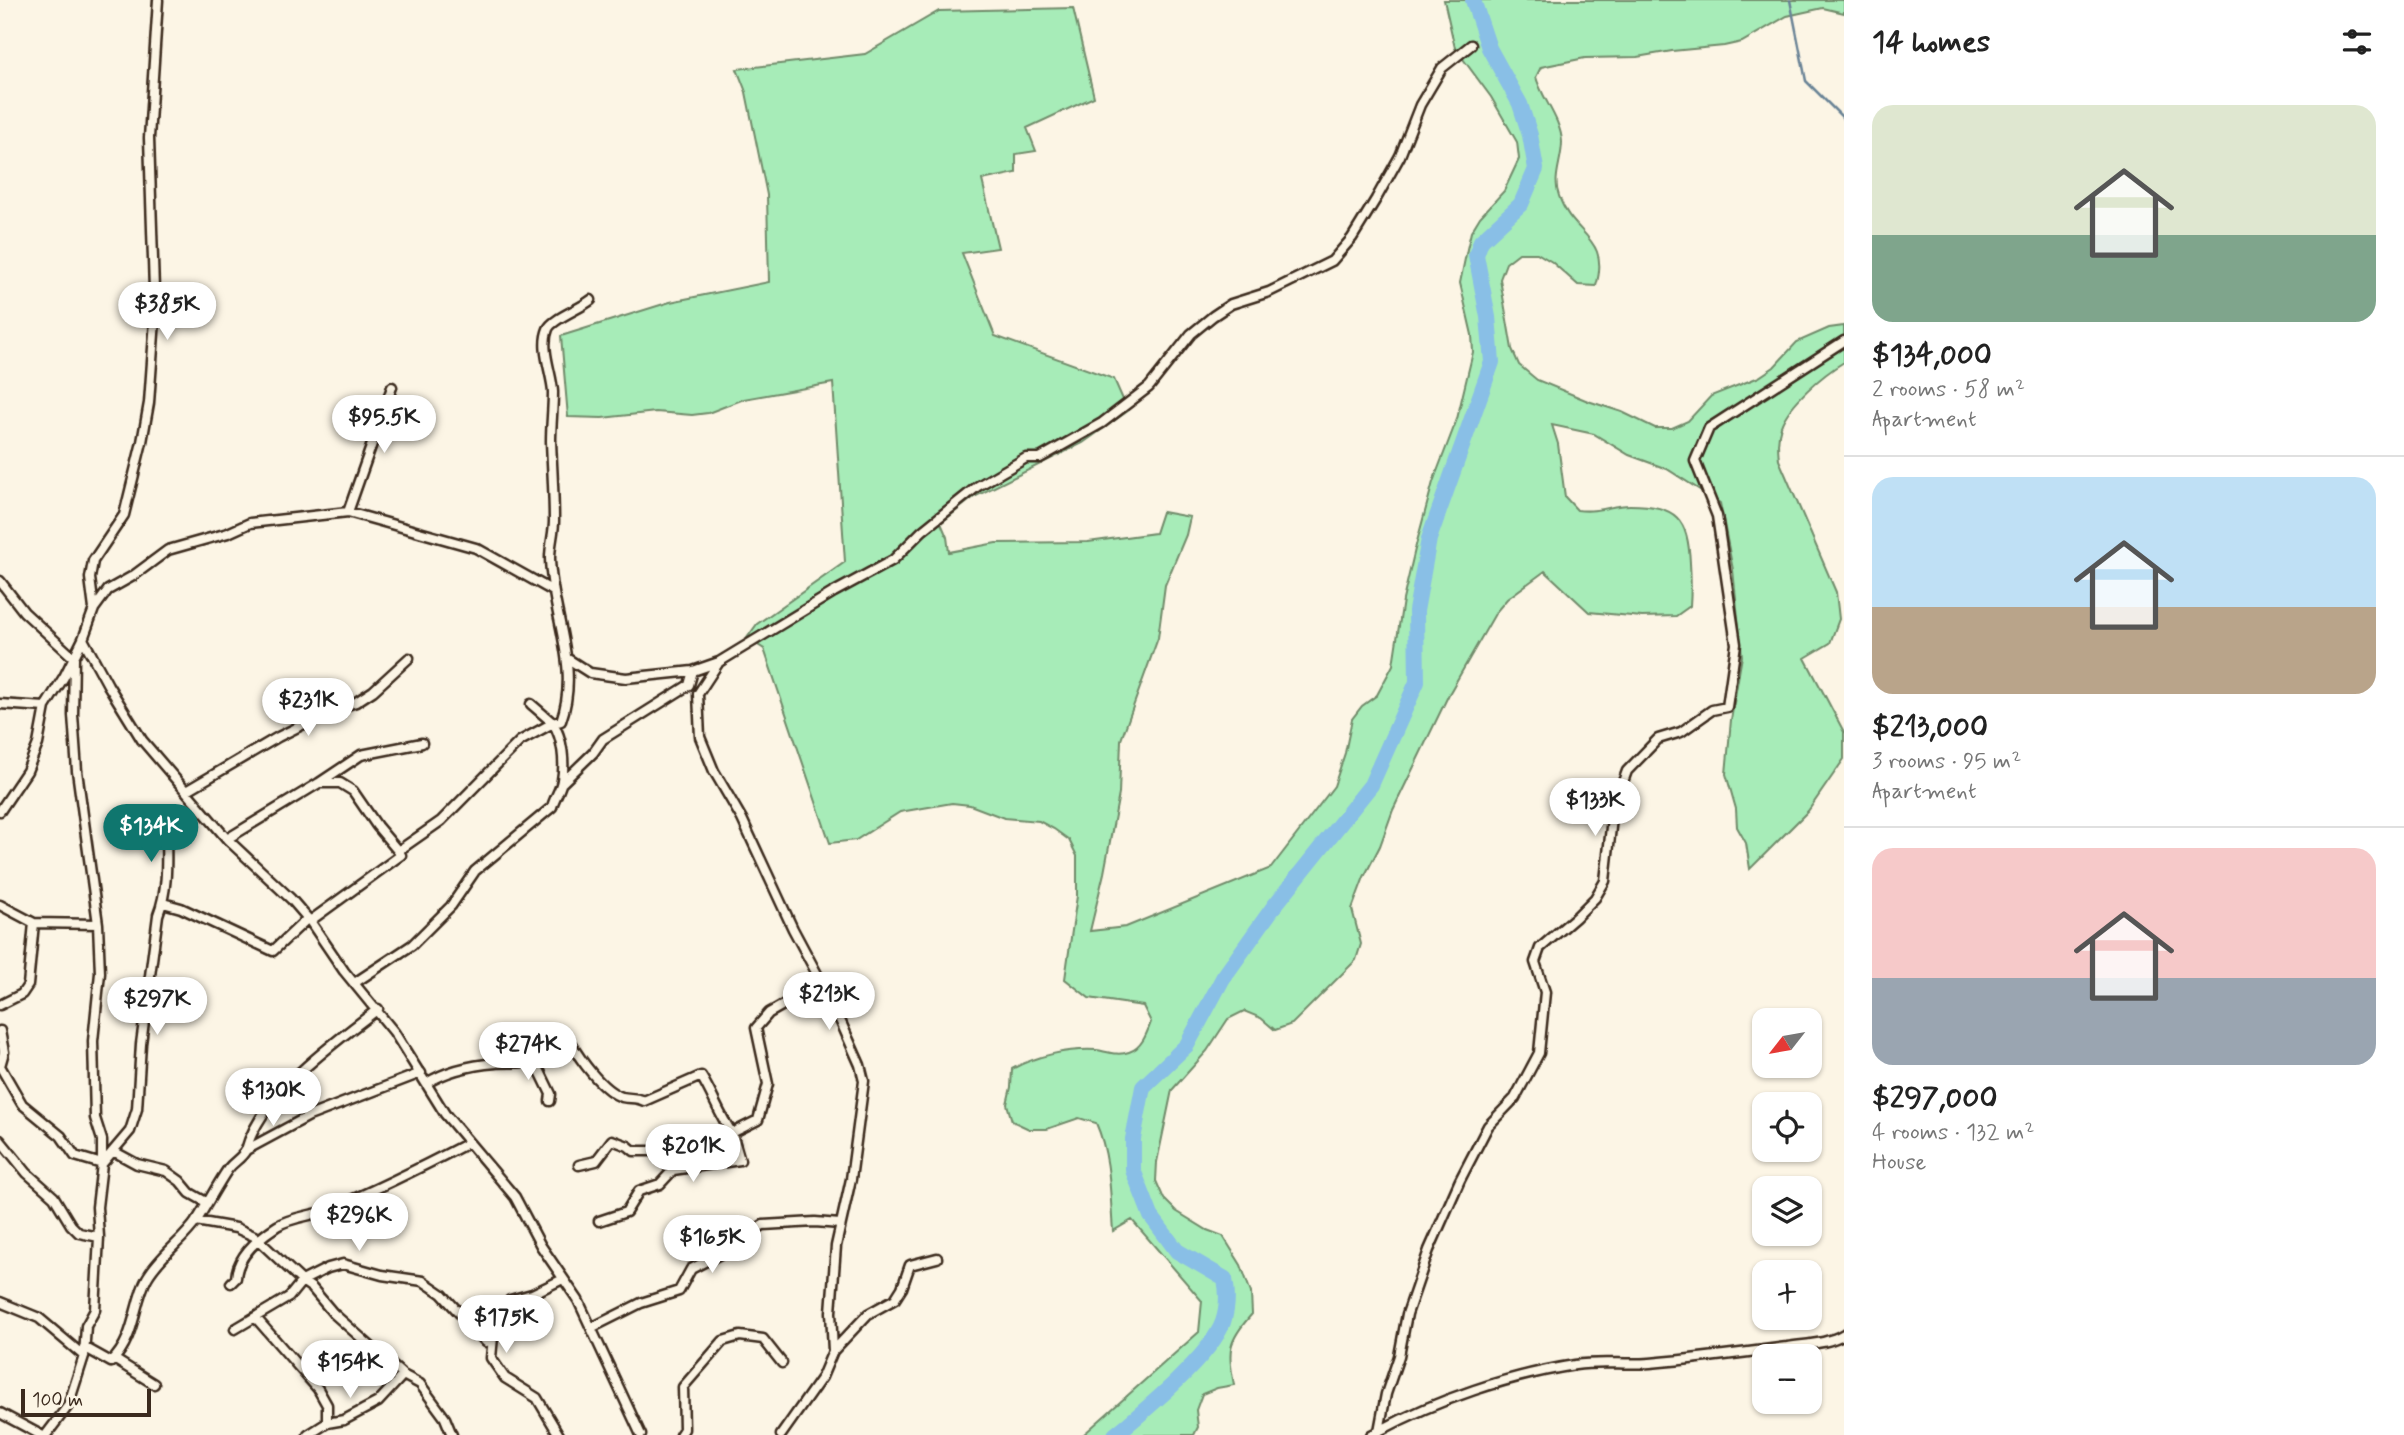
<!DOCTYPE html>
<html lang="en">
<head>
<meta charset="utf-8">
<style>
  body { margin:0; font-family:Mynerve,sans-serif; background:#f2f2f2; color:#222; height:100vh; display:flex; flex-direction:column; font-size:26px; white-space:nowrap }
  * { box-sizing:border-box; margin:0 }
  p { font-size:23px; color:#767676 }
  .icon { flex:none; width:38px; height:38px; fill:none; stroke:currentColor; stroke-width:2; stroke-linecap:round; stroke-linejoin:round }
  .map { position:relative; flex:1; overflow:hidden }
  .panel { display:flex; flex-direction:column; background:#fff; width:560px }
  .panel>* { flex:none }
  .needle { width:46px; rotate:239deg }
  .buttons { position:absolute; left:1752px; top:1008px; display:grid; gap:14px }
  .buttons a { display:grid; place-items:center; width:70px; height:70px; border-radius:14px; background:#fff; box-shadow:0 2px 5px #0004; font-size:35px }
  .scale { position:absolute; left:21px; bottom:18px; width:130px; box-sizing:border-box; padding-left:7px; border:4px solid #3b2a1e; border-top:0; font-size:19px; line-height:24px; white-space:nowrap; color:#3b2a1e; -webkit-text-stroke:5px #fcf5e5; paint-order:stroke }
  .price { position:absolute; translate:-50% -60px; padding:0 16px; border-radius:24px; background:#fff; color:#222; font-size:23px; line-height:46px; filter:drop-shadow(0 2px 4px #0008) }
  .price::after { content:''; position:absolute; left:50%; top:42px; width:21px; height:16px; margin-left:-10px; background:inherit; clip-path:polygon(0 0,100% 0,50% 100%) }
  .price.active { background:#0f766e; color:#fff }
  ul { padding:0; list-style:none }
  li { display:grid; align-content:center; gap:14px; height:371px; padding:0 28px }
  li+li { border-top:2px solid #e0e0e0 }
  li span { display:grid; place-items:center; height:217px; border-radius:21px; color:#555 }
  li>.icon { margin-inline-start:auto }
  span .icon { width:126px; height:126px; fill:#fffc; stroke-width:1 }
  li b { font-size:30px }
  h2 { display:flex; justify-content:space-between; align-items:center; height:84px; padding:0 28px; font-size:30px }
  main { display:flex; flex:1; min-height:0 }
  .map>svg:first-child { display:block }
  .green { fill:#a7ecb8; stroke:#718b6b; stroke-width:2 }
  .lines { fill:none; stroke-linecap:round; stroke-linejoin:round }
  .stream { stroke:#6a8396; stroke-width:2.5 }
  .river { stroke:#89bfe6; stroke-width:16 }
  .minor-casing { stroke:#3b2a1e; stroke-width:13 }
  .minor { stroke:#fcf5e5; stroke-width:8 }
</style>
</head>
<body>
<main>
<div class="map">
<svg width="1844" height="1435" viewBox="0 0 1844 1435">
  <rect width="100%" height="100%" fill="#fcf5e5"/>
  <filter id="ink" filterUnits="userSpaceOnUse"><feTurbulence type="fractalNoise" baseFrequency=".0143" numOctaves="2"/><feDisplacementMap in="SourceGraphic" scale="14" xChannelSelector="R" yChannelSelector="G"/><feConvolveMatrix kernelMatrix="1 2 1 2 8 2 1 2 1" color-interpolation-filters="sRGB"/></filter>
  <g filter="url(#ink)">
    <path class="green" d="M1444 0H1844V13L1823 8 1787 16 1742 42 1724 46 1672 51 1637 57 1585 58 1541 67 1536 77C1542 99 1561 119 1562 142 1562 161 1552 178 1559 196 1572 236 1611 236 1596 286L1578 285 1552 262 1537 253H1519L1506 263 1500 279 1512 349 1519 365 1537 380 1588 401 1622 412 1655 428H1672L1688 421 1711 396 1759 377 1774 367 1797 342 1829 328 1844 326V362C1824 374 1789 403 1781 426 1777 438 1778 449 1779 460L1836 592 1839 619 1830 643 1805 658 1844 732V759L1808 811 1750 869 1746 843 1737 827 1736 809 1726 774 1731 720 1742 656 1733 570 1720 503 1667 469 1629 455 1594 434 1552 425 1558 444 1565 497 1577 510C1600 513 1610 505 1630 505 1677 505 1688 519 1690 563 1691 577 1691 592 1690 606L1676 616 1642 617 1589 612 1545 571 1507 599 1496 612 1449 694 1393 810 1380 846 1364 877 1352 909 1361 944 1356 960 1292 1024 1275 1030 1261 1018 1244 1011 1228 1019 1207 1051 1172 1090 1157 1162 1156 1181 1164 1199 1176 1211 1207 1230 1223 1236 1241 1265 1251 1293 1252 1314C1227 1342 1228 1350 1234 1385L1217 1388 1202 1394 1196 1410 1198 1427 1194 1435H1083L1199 1332 1202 1301 1132 1220 1113 1231C1110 1195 1111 1157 1096 1123L1079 1118 1047 1129H1029L1012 1121 1007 1104 1011 1087 1012 1069C1036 1056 1069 1048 1097 1050 1108 1052 1118 1056 1129 1052 1142 1048 1147 1033 1151 1022L1143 1006 1089 998 1065 979 1077 896V856L1069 840 1054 829 1039 821 1004 818 970 805 952 803 900 812 856 840 830 843 764 649 747 638 757 624 845 562 833 383 744 399 708 413 692 415 656 412 602 418 568 417 561 336 670 302 769 282 767 195 746 92 737 69 865 54 939 11 1073 8 1094 97 1027 128 1036 151 1016 154V173L982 180 998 248 962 253 995 336 1114 379 1128 411 1083 443 974 497 941 523 947 537 949 552 996 543 1088 542 1155 533 1162 512 1190 517 1186 535 1165 585 1158 638 1121 740 1119 794 1104 873 1090 931 1126 927 1271 868 1334 786 1345 753 1352 719 1362 706 1377 695 1393 665 1403 600 1415 549 1433 482 1457 419 1473 352 1472 335 1460 283 1467 249 1471 232 1480 217 1504 191 1519 159 1517 142 1491 97 1455 48Z"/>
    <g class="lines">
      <path class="stream" d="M1790 0 1806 81 1844 119"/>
      <path class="river" d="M1115 1435C1144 1411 1211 1356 1223 1322 1228 1307 1228 1294 1225 1279L1177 1251 1151 1216 1133 1170V1139L1143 1087 1187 1045 1223 978 1275 905 1371 785 1417 682 1416 611 1429 539 1492 362 1488 317 1476 255 1481 241 1521 204 1536 169 1530 135 1520 104 1489 48 1473 0"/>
      <defs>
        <path id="minor" d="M348 512 392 387
          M0 581 24 612 74 658 73 715 77 771 98 924 100 973 93 1041 95 1118 102 1140V1164L97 1207 99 1237 95 1310 86 1326 84 1356 68 1406 46 1435
          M94 609 108 590 133 576 168 550 228 533 250 523 348 512 476 548 553 591
          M83 639 108 685 142 740 227 839 291 899 310 921 344 971 394 1032 445 1114 515 1197 541 1246 578 1300 641 1435
          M568 659 590 673 626 678 693 671 719 662 834 592 893 560 922 531 978 486 1026 458H1040L1102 423 1149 387 1191 334 1213 316 1231 304 1269 292 1332 261 1352 238 1376 199 1400 156 1420 105 1442 68 1471 45
          M719 662 698 694 700 737 714 771 742 819 793 929 832 1002 860 1065 864 1081 851 1179 836 1246 831 1312 833 1351 822 1377 781 1435
          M0 704 45 707
          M319 783 361 755 422 743
          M562 783 593 753 603 739 689 685 693 671
          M186 791 278 737 332 710 356 702 373 691 409 658
          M0 811 27 771 38 744 45 707 64 677 83 639 94 609 90 578 93 561 124 515 142 442 149 403 155 320 149 138 158 0
          M227 839 319 783H340L353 791 377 826 398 851
          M163 903 181 908 273 951 307 919
          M0 905 34 923 98 924
          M310 921 401 855 398 851 441 821 520 741 553 723 531 704
          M356 982 412 945 451 906 475 871 552 807C554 798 561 789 562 780 565 763 563 739 553 723L561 721C581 666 551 613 550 558 550 545 554 533 554 521 554 494 552 467 551 441 551 425 553 408 553 392 552 373 540 348 548 329 552 319 580 309 591 300
          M0 1005 22 994 28 985 34 923
          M0 1031 4 1052 0 1066
          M534 1059 551 1094 550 1101
          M0 1066 22 1104 61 1136 75 1156 102 1164 113 1151 137 1164 166 1171 180 1181 190 1193 206 1202
          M427 1083C446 1071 473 1065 496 1063 505 1062 515 1063 524 1062 540 1058 553 1044 570 1042 580 1059 602 1091 622 1097 630 1099 636 1097 644 1101L701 1076C713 1095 719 1115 732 1133
          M0 1140 27 1173 54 1197 71 1225 79 1233 99 1237
          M246 1150C261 1094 334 1043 378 1009
          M113 1151 130 1131 137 1109 141 1044 158 915C169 887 166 856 166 827
          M579 1165 596 1161 612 1140 628 1146 634 1151H656L661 1160 673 1170
          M196 1221 236 1228 254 1236 302 1281 312 1288 333 1313 403 1375 420 1384 445 1418 452 1435
          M599 1221 626 1212 639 1191 660 1184 673 1170 740 1160 732 1133 758 1120 768 1084 756 1028 769 1013 799 996 823 987
          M231 1283 236 1278C237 1256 260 1237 277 1226 291 1217 312 1216 328 1210 376 1190 422 1167 468 1143
          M0 1302 39 1318 84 1356
          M256 1318 318 1389 327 1405V1423
          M591 1328 641 1303 679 1291 691 1269 720 1254 763 1225 815 1222 840 1224
          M235 1329 289 1297 302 1281 328 1268 343 1264 382 1275 423 1281 442 1294 486 1342 493 1337
          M84 1347 111 1362C136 1338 133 1304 147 1278 160 1255 183 1241 197 1220 208 1203 217 1185 228 1169 234 1161 241 1159 246 1150L309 1116 421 1073
          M833 1351 868 1314 895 1299 902 1288 910 1265 937 1258
          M114 1359 154 1384
          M0 1413 41 1435
          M1379 1431C1436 1400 1510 1375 1575 1365 1600 1361 1625 1365 1650 1363 1696 1359 1742 1353 1787 1347 1806 1344 1828 1344 1844 1334
          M308 1435 327 1423 344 1420 378 1402 403 1375
          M559 1435 537 1398 505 1378 491 1358 493 1337 510 1300 532 1294 563 1279
          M680 1435 684 1429 683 1387 723 1341 740 1336 763 1339 782 1363
          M1371 1435 1379 1431 1386 1394 1399 1356 1407 1314 1429 1250 1460 1180 1488 1126 1515 1098 1539 1053 1545 992 1535 962 1540 948 1576 917 1595 898 1605 881 1613 809 1627 771 1658 739 1681 732 1712 710 1727 707 1736 644 1717 516 1695 461 1709 428 1844 341"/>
      </defs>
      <use href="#minor" class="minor-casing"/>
      <use href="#minor" class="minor"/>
    </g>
  </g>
</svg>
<div class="buttons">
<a><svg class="needle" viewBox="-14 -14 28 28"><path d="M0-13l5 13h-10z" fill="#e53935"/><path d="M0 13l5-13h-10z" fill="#767676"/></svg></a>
<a><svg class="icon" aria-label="locate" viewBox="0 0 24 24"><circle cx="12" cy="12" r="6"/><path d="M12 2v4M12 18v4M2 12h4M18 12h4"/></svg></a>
<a><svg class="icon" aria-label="layers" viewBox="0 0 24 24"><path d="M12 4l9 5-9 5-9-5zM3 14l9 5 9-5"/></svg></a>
<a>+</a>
<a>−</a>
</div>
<div class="scale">100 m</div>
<b class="price" style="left:167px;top:342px">$385K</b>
<b class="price" style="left:384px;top:455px">$95.5K</b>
<b class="price" style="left:308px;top:738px">$231K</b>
<b class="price" style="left:1595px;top:838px">$133K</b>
<b class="price active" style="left:151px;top:864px">$134K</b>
<b class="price" style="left:829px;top:1032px">$213K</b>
<b class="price" style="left:157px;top:1037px">$297K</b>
<b class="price" style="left:528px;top:1082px">$274K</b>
<b class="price" style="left:273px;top:1128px">$130K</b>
<b class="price" style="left:693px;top:1184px">$201K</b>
<b class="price" style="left:359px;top:1253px">$296K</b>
<b class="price" style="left:712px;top:1275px">$165K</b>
<b class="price" style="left:506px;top:1355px">$175K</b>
<b class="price" style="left:350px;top:1400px">$154K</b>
</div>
<section class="panel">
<h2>14 homes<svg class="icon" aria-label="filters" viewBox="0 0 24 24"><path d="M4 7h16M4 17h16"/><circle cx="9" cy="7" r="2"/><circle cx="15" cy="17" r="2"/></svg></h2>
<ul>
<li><span style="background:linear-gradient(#dfe7d0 60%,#7fa58c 0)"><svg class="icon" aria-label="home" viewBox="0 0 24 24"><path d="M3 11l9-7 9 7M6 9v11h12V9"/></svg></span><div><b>$134,000</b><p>2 rooms · 58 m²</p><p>Apartment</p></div></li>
<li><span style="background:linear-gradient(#bfe0f5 60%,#b9a48a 0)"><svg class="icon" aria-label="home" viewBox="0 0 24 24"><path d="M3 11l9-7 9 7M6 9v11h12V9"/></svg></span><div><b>$213,000</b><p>3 rooms · 95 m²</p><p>Apartment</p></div></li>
<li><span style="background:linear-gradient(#f6c9c9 60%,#9aa5b1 0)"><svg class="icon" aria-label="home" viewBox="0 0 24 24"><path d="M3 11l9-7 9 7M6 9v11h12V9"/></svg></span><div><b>$297,000</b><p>4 rooms · 132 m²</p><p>House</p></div></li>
</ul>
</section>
</main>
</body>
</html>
